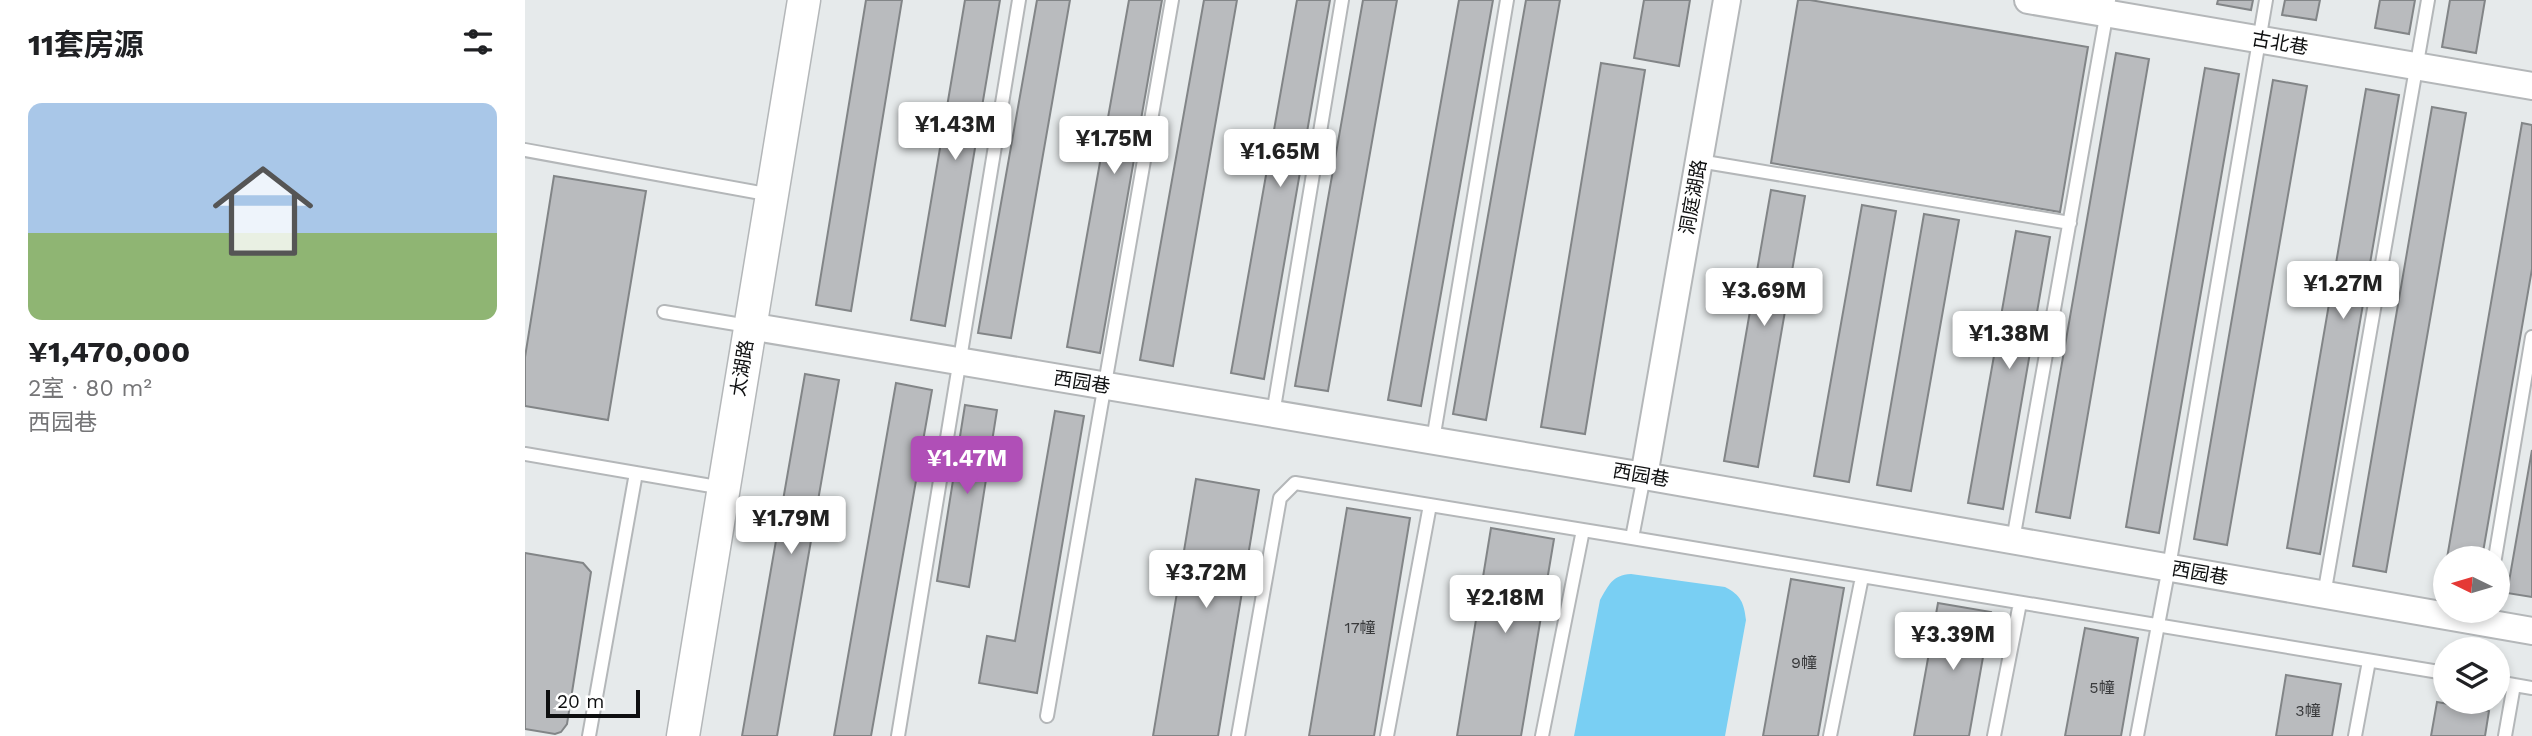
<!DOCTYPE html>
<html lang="zh">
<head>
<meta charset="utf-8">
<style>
  body { margin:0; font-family:"Work Sans","Noto Sans SC",sans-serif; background:#f2f2f2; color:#202124; height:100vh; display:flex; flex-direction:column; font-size:26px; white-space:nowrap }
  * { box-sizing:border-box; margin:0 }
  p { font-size:23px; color:#757577 }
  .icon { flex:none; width:38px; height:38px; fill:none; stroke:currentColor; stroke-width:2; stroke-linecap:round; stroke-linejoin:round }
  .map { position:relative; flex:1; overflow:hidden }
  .drawer { display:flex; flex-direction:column; background:#fff; width:525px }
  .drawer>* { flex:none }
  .needle { width:46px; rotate:275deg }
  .buttons { position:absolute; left:1908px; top:546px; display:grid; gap:14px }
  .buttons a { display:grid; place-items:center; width:77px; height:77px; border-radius:50%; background:#fff; box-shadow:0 4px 10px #0003; font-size:35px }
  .scale { position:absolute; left:21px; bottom:18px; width:94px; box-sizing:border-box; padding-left:7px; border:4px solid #0e0f10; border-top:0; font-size:19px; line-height:24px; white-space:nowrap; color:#0e0f10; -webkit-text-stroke:5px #fff; paint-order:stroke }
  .price { position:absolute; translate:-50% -60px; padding:0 16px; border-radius:7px; background:#fff; color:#222; font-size:23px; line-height:46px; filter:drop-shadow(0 2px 4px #0008) }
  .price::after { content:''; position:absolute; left:50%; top:42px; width:21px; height:16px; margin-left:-10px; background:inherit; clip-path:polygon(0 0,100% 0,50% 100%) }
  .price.current { background:#b04fb7; color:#fff }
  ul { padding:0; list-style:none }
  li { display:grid; align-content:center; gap:14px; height:371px; padding:0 28px }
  li span { display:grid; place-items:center; height:217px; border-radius:14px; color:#555 }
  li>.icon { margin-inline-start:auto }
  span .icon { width:126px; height:126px; fill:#fffc; stroke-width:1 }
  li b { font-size:30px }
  h2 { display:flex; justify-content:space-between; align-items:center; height:84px; padding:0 28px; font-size:30px }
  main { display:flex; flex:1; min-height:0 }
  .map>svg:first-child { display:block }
  .green { fill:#79cff3 }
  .building { fill:#b9bbbe; stroke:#828587; stroke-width:2 }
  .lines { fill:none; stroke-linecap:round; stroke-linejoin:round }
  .service-casing { stroke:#b4b7b9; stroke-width:16 }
  .minor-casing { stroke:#b4b7b9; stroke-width:30 }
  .tertiary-casing { stroke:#b4b7b9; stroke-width:35 }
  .service { stroke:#fff; stroke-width:12 }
  .minor { stroke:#fff; stroke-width:26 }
  .tertiary { stroke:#fff; stroke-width:32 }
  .labels { text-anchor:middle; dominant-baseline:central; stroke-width:5; stroke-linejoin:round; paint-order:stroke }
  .number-label { font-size:16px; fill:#393a3c }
  .street-label { font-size:19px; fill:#0e0f10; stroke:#fff }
</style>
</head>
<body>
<main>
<section class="drawer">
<h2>11套房源<svg class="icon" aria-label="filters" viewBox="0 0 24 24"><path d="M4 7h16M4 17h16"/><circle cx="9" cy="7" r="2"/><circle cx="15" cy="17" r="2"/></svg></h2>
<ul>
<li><span style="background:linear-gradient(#a9c7e8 60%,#8fb573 0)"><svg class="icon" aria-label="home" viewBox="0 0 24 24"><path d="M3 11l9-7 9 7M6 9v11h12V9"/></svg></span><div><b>¥1,470,000</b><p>2室 · 80 m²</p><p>西园巷</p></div></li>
</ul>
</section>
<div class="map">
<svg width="2007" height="736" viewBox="0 0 2007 736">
  <rect width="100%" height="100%" fill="#e6eaeb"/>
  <path class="green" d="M1106 574 1200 587C1216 595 1219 603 1221 620L1200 736H1049L1075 600C1084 585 1087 575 1106 574Z"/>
  <path class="building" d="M341 0H377L326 311 291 305Z
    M440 0H475L420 326 386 320Z
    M512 0H545L486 338 453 333Z
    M604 0H637L575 353 542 347Z
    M679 0H712L648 366 615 360Z
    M772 0H805L739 379 706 373Z
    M838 0H872L803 391 770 386Z
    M934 0H968L896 406 863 400Z
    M1001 0H1035L961 420 928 414Z
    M1119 0H1165L1154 66 1109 58Z
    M1273 0H1285L1563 47 1535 212 1246 163Z
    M1693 0H1728L1726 10 1692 4Z
    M1760 0H1795L1791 20 1757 15Z
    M1855 0H1890L1884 34 1850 28Z
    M1925 0H1960L1951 53 1917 47Z
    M1591 53 1624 59 1545 518 1511 512Z
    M1076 63 1120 70 1060 434 1016 427Z
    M1680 68 1714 74 1634 533 1601 527Z
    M1748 80 1782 86 1702 545 1669 539Z
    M1841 89 1874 95 1795 554 1762 548Z
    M1907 107 1941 113 1861 572 1828 566Z
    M1997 123 2007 125V269L1957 558H1922Z
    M29 176 121 191 83 420 0 406V357Z
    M1246 190 1280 196 1233 467 1199 461Z
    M1337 205 1371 211 1324 482 1289 476Z
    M1399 214 1434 220 1386 491 1352 485Z
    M1491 231 1525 237 1478 509 1443 503Z
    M280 374 314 380 252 736H217Z
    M371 383 407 390 346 736H309Z
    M440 405 472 410 444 587 412 581Z
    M530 411 559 416 512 693 454 683 462 636 490 641Z
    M2007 450V597L1982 593Z
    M671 479 734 490 693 736H628Z
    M822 508 885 518 849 736H784Z
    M966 528 1029 539 996 736H932Z
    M0 553 58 563 66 572 42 724 36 732 30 734 0 729Z
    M0 553 58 563 66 572 42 724 36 732 30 734 0 729Z
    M1266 579 1319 588 1293 736H1238Z
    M1413 603 1466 612 1444 736H1389Z
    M1560 628 1613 638 1596 736H1540Z
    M1761 675 1816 684 1807 736H1751Z
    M1912 702 1964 711 1960 736H1906Z"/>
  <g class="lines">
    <defs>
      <path id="service" d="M0 150 246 195
        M1174 161 1545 223
        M139 312 223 326
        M748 414 817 0
        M908 440 982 0
        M0 454 198 488
        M1107 538 1920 673
        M1488 540 1584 0
        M1970 558 2007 337
        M1799 595 1903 0
        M1972 682 2007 688
        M522 716 647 0
        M64 736 111 473
        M373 736 494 0
        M713 736 755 498 770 483 1107 538 1119 476
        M862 736 905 505
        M1017 736 1058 530
        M1305 736 1337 577
        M1469 736 1495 603
        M1612 736 1644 567 1741 0
        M1830 736 1844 661
        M1980 736 1989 685"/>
      <path id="minor" d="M1503 0 2007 86
        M224 326 1119 476 2007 631
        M1119 476 1202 0"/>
      <path id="tertiary" d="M158 736 279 0"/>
    </defs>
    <use href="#service" class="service-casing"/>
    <use href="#minor" class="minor-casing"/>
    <use href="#tertiary" class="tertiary-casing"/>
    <use href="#service" class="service"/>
    <use href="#minor" class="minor"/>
    <use href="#tertiary" class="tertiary"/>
  </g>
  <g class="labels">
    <g class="number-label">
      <text x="835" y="627">17幢</text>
      <text x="1279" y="662">9幢</text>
      <text x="1577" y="687">5幢</text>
      <text x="1783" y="710">3幢</text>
    </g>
    <g class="street-label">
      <text transform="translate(1755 43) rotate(10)">古北巷</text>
      <text transform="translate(1168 197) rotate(-80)">洞庭湖路</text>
      <text transform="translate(217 368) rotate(-81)">太湖路</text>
      <text transform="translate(557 382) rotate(9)">西园巷</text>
      <text transform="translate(1116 475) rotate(10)">西园巷</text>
      <text transform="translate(1675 573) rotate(10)">西园巷</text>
    </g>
  </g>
</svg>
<div class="buttons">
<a><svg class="needle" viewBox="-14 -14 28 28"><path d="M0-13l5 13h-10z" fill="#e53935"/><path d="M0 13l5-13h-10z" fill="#757577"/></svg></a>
<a><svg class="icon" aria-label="layers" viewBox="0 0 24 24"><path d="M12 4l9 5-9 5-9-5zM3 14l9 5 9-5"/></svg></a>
</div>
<div class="scale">20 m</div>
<b class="price" style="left:430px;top:162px">¥1.43M</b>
<b class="price" style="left:589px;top:176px">¥1.75M</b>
<b class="price" style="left:755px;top:189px">¥1.65M</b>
<b class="price" style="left:1818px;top:321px">¥1.27M</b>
<b class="price" style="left:1239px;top:328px">¥3.69M</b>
<b class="price" style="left:1484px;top:371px">¥1.38M</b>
<b class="price current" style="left:442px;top:496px">¥1.47M</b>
<b class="price" style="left:266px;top:556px">¥1.79M</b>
<b class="price" style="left:681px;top:610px">¥3.72M</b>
<b class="price" style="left:980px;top:635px">¥2.18M</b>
<b class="price" style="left:1428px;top:672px">¥3.39M</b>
</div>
</main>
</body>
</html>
